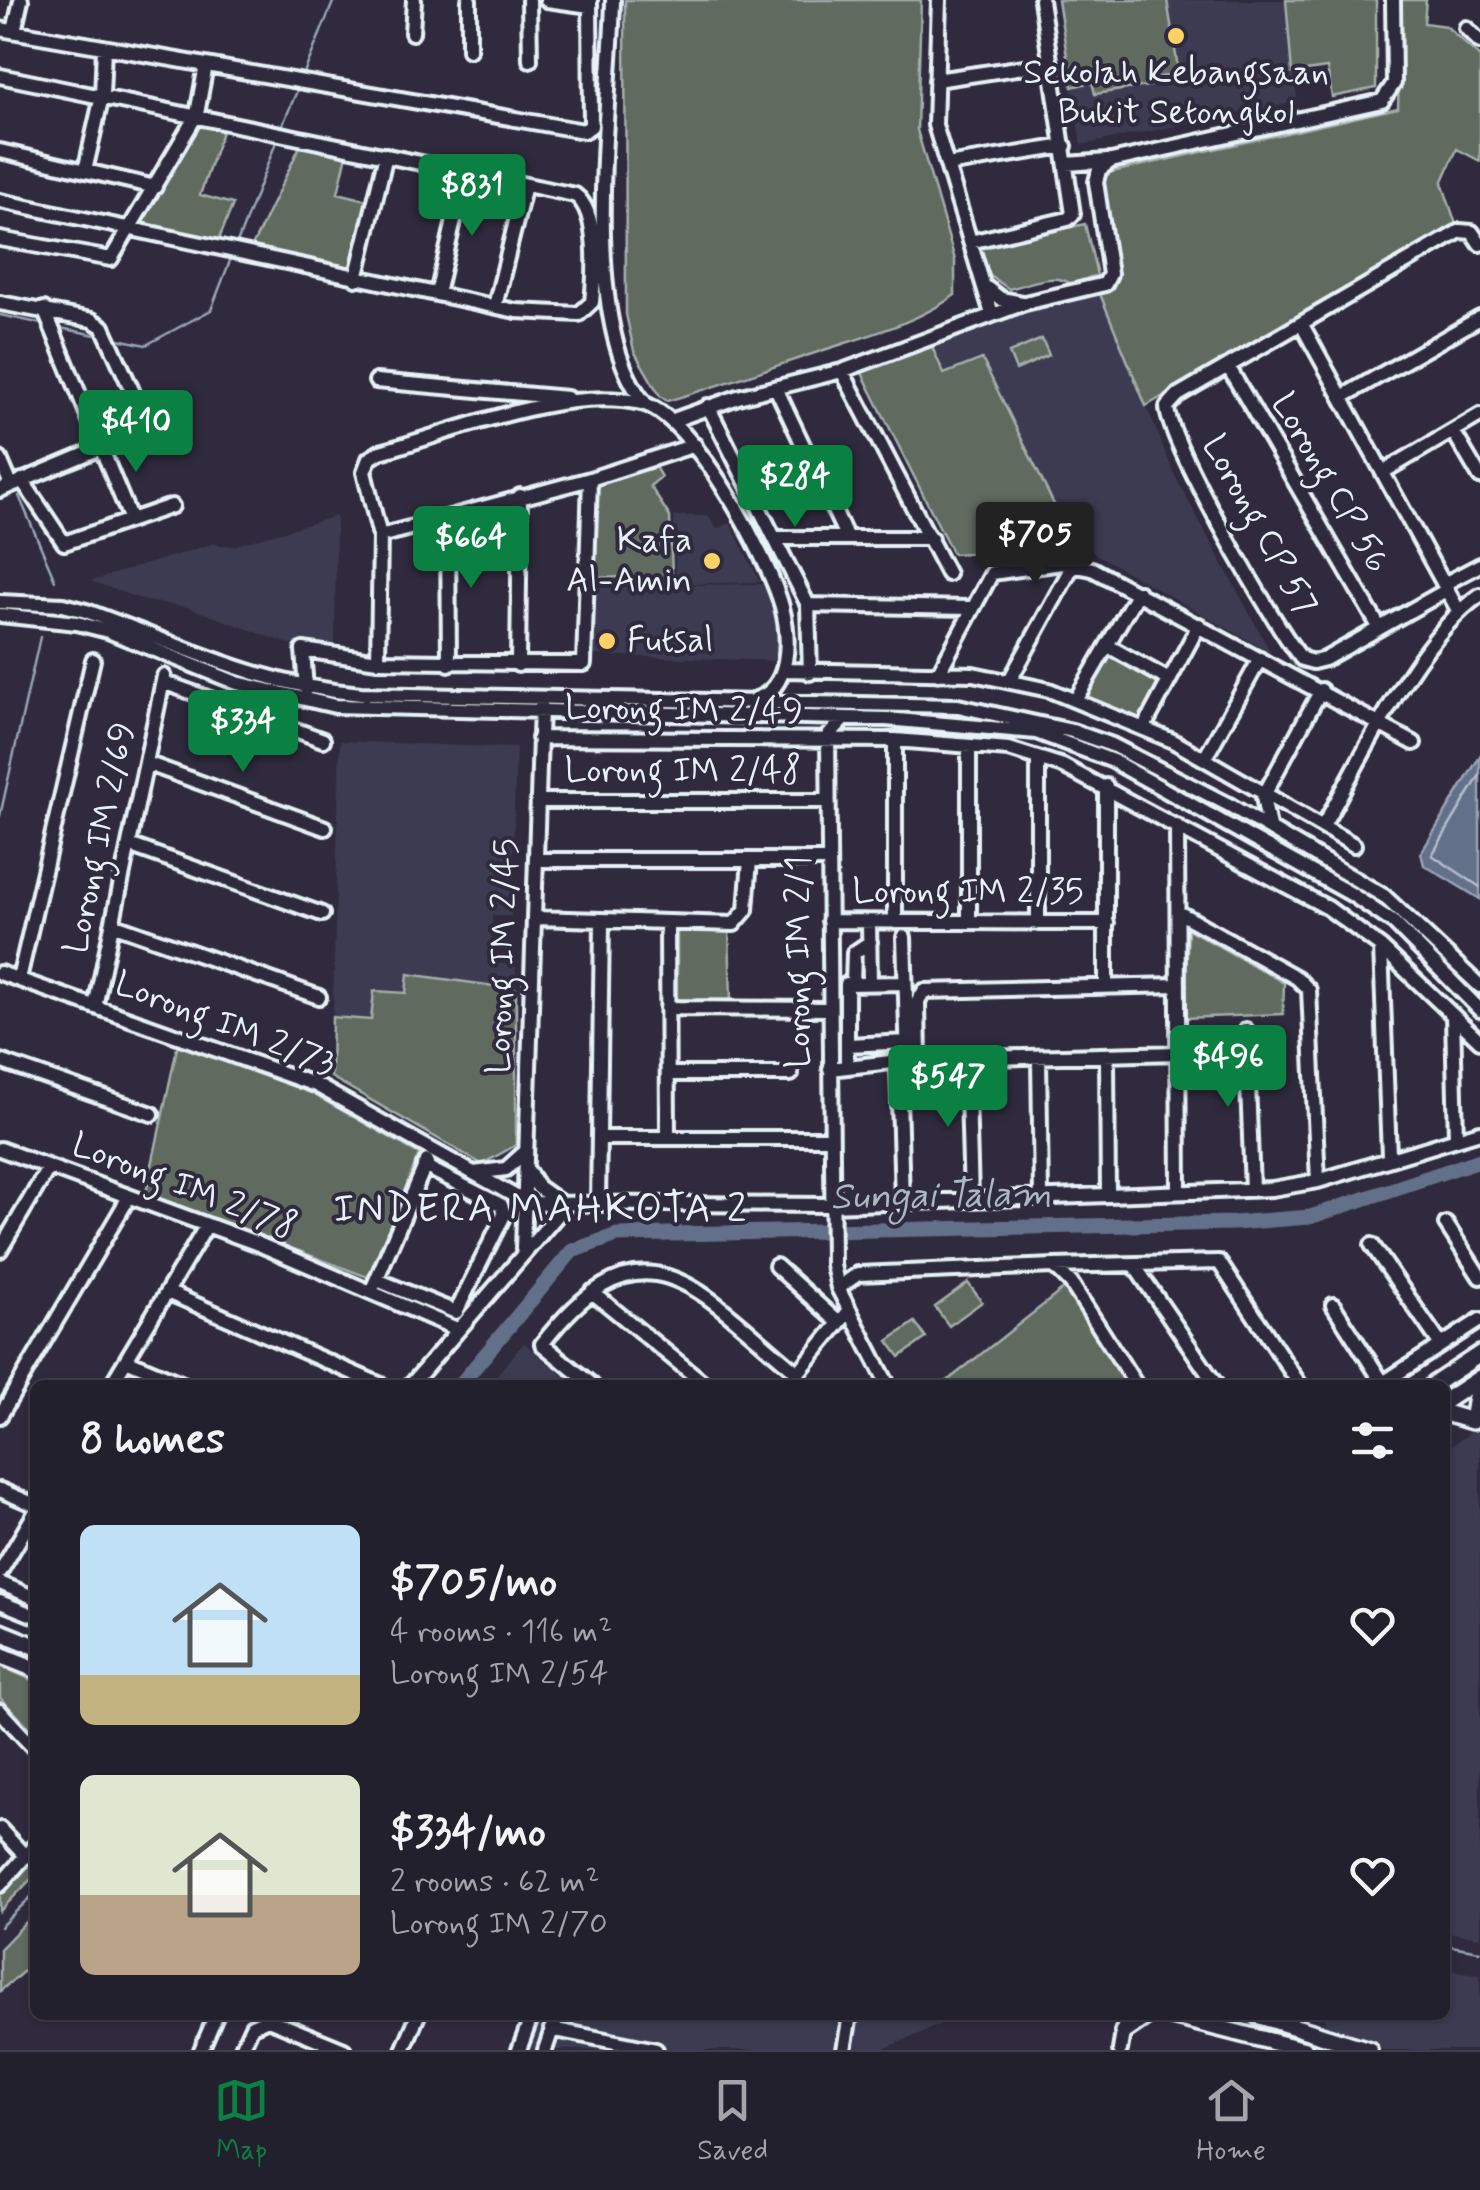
<!DOCTYPE html>
<html lang="en">
<head>
<meta charset="utf-8">
<style>
  body { margin:0; font-family:Mynerve,sans-serif; background:#2b2836; color:#f1f3f6; height:100vh; display:flex; flex-direction:column; font-size:38px; white-space:nowrap }
  * { box-sizing:border-box; margin:0 }
  p { font-size:32px; color:#a3a3aa }
  .icon { flex:none; width:55px; height:55px; fill:none; stroke:currentColor; stroke-width:2; stroke-linecap:round; stroke-linejoin:round }
  .map { position:relative; flex:1; overflow:hidden }
  .details { position:absolute; left:30px; top:1380px; width:1420px; height:640px; display:flex; flex-direction:column; background:#23202e; border-radius:15px; box-shadow:0 2px 8px #0004,0 0 0 2px #403e4a }
  .details>* { flex:none }
  .price { position:absolute; translate:-50% -85px; padding:0 22px; border-radius:10px; background:#0b8043; color:#fff; font-size:32px; line-height:65px; filter:drop-shadow(0 2px 5px #0008) }
  .price::after { content:''; position:absolute; left:50%; top:60px; width:30px; height:22px; margin-left:-15px; background:inherit; clip-path:polygon(0 0,100% 0,50% 100%) }
  .price.active { background:#222; color:#fff }
  ul { padding:0; list-style:none }
  li { display:flex; align-items:center; gap:30px; height:250px; padding:0 50px }
  li span { display:grid; place-items:center; flex:none; width:280px; height:200px; border-radius:15px; color:#555 }
  li>.icon { margin-inline-start:auto }
  span .icon { width:120px; height:120px; fill:#fffc; stroke-width:1 }
  li b { font-size:42px }
  h2 { display:flex; justify-content:space-between; align-items:center; height:120px; padding:0 50px; font-size:42px }
  .dock { display:flex; justify-content:space-around; align-items:center; height:140px; border-top:2px solid #403e4a; background:#23202e; font-size:28px; color:#a3a3aa }
  .dock a { display:grid; justify-items:center; gap:5px }
  .dock .active { color:#0b8043 }
  .map>svg:first-child { display:block }
  .built { fill:#3e3b51 }
  .green { fill:#606a5e; stroke:#a4aeab; stroke-width:2.5 }
  .water { fill:#637089; stroke:#98a4b5; stroke-width:2.5 }
  .lines { fill:none; stroke-linecap:round; stroke-linejoin:round }
  .shore { stroke:#b3bdcc; stroke-width:2.5 }
  .stream { stroke:#98a4b5; stroke-width:2.5 }
  .river { stroke:#637089; stroke-width:15 }
  .minor-casing { stroke:#e8f1f8; stroke-width:20 }
  .major-casing { stroke:#e8f1f8; stroke-width:22 }
  .minor { stroke:#2f2a3d; stroke-width:12 }
  .major { stroke:#2f2a3d; stroke-width:15 }
  .poi-dot { fill:#ffd166; stroke:#2f2a3d; stroke-width:4 }
  .labels { text-anchor:middle; dominant-baseline:central; stroke-width:8; stroke-linejoin:round; paint-order:stroke }
  .poi-label { font-size:35px; fill:#e8f1f8; stroke:#2f2a3d }
  .street-label { font-size:35px; fill:#e8f1f8; stroke:#2f2a3d }
  .water-label { font-size:38px; font-style:italic; fill:#acb7c6; stroke:#2f2a3d }
  .quarter-label { font-size:40px; letter-spacing:2.5px; fill:#e8f1f8; stroke:#2f2a3d }
</style>
</head>
<body>
<div class="map">
<svg width="1480" height="2050" viewBox="0 0 1480 2050">
  <rect width="100%" height="100%" fill="#2f2a3d"/>
  <filter id="ink" filterUnits="userSpaceOnUse"><feTurbulence type="fractalNoise" baseFrequency=".01" numOctaves="2"/><feDisplacementMap in="SourceGraphic" scale="20" xChannelSelector="R" yChannelSelector="G"/><feConvolveMatrix kernelMatrix="1 2 1 2 8 2 1 2 1" color-interpolation-filters="sRGB"/></filter>
  <g filter="url(#ink)">
    <path class="built" d="M1058 0H1286L1297 102 1081 145Z
      M1098 289 1176 478 1271 653 1083 547 953 554 929 340 967 325Z
      M336 516 335 654 286 643 187 607 146 601 91 581 212 544 233 546Z
      M674 516H709L717 529 730 523 760 582 675 584Z
      M762 584 778 613 780 661 586 655 587 586Z
      M340 741 516 748 511 916H492L491 962 516 966V1145L482 1164 331 1077Z
      M524 1343 574 1385H488Z
      M1480 1426V1937H1479L1445 1932V1450Z
      M1445 1969 1480 1975V2050H1378L1326 2027 1323 2015H1445Z
      M525 2015H962L882 2050H631L601 2044 600 2050H513Z"/>
    <path class="green" d="M625 0H921L917 130 955 260V295C917 323 866 336 821 351 770 368 719 386 667 401L660 396 634 351 626 314Z
      M1058 0H1167L1179 74 1160 77 1161 84 1095 94 1092 82 1072 87Z
      M1286 0H1376V88L1332 97 1327 68 1292 73Z
      M1401 0H1426L1424 23 1446 26 1480 57V161L1457 149 1442 183 1457 227 1146 406 1098 289 1114 284 1099 175 1398 108Z
      M197 114 226 120 200 195 233 204 218 242 132 227Z
      M302 142 348 150 338 193 375 202 356 279 248 255Z
      M1085 224 1097 275 1071 284C1054 272 1029 284 1009 289L990 276 977 248Z
      M1042 339 1049 355 1016 370 1009 353Z
      M929 340 944 374 982 359 1075 547 953 554 858 365Z
      M654 465 661 477 650 486 670 517 672 576 589 578 593 483Z
      M1115 647 1168 676 1143 722 1082 698Z
      M677 928H729L731 1002 677 1005Z
      M1188 929 1284 983 1283 1014 1184 1018Z
      M408 974 516 989V1145L482 1164 331 1077 332 1017 371 1020 374 991 406 993Z
      M178 1043 311 1093 419 1154 370 1278 146 1193Z
      M968 1283 982 1302 949 1326 935 1307Z
      M1071 1283 1132 1378 1122 1385H942Z
      M915 1322 926 1338 900 1357 888 1341Z
      M0 1666 35 1681V1733L0 1698Z
      M35 1853V1875L0 1911V1893Z
      M35 1913V1962L0 1991V1949Z"/>
    <path class="water" d="M1480 756V899L1424 865 1421 853Z"/>
    <g class="lines">
      <path class="shore" d="M1480 775 1432 855 1480 887"/>
      <path class="stream" d="M302 78 334 0
        M281 129 299 86
        M236 246 278 137
        M0 315 43 324
        M55 327 101 336
        M114 338 146 345 211 310 231 258
        M19 496 55 580
        M0 816 40 637
        M0 1927 35 1893
        M1445 1945 1480 1951"/>
      <path class="river" d="M460 1385 572 1251 617 1235 1234 1223 1310 1217 1480 1160"/>
      <defs>
        <path id="minor" d="M529 0 530 60
          M547 0 590 6
          M613 0C611 103 577 323 645 403
          M939 0 935 125 992 314
          M1466 28 1480 42
          M0 29 584 131 591 126 590 0
          M14 31 21 0
          M412 33 414 0
          M469 50V0
          M0 76 575 195C599 212 595 274 592 302L579 314 516 311 0 201
          M936 80 1051 63
          M0 151 155 187
          M1067 164 1108 161
          M947 165 1065 146
          M85 171 102 96 104 47
          M0 239 111 259 197 114 206 65
          M970 242 1068 219 1073 214 1041 0
          M356 279 386 155
          M984 286 1001 299 1022 303
          M437 294 465 173
          M0 303 92 320 103 327 145 419 141 431 0 490
          M495 306 525 185
          M44 309 131 520
          M1302 325 1458 610
          M1229 368 1379 627
          M842 371 948 574
          M376 381 567 398
          M776 388 846 536
          M1342 397 1480 318
          M708 406 808 605 810 673
          M671 421 738 397 842 371 1025 303 1105 284 1110 274 1096 182 1099 170 1111 161 1382 101 1394 83 1393 0
          M1453 431 1480 477
          M0 459 11 485
          M1383 472 1480 415
          M22 480 64 543 172 506
          M448 519 449 664
          M380 536 590 479 695 445
          M775 538H931
          M1444 584 1480 565
          M1447 590 1325 659 1313 662 1302 659C1277 631 1167 439 1167 407L1178 395 1460 231 1472 232 1480 244
          M0 602 63 605 86 611C182 645 258 685 361 694L958 706 1072 731 1112 745 1231 806 1384 896 1480 986
          M808 605 970 608
          M0 615 77 623 108 631 237 683 335 706 886 719 1036 732 1113 761 1351 894 1394 923 1480 1010
          M1108 646 1169 680
          M378 661 380 536 364 472 369 459 380 452C457 431 563 386 641 403 692 414 769 559 782 607 790 638 791 688 756 699
          M518 665 520 496
          M784 670 973 674 1049 690 1173 741 1354 845
          M938 674 992 573 1061 563 1092 569 1414 743
          M1010 680 1073 565
          M163 682 323 740
          M306 689 303 650 378 661 584 664 590 479
          M1076 699 1138 592
          M845 718 828 736 833 1265 838 1288 888 1385
          M1144 727 1199 625
          M539 738 895 740 1009 749 1063 766 1328 908 1381 947 1480 1041
          M895 740V922
          M969 746V922
          M1205 758 1260 659
          M1038 759V923
          M146 763 325 828
          M1106 786V985
          M538 801H828
          M1177 826 1179 1192
          M1323 826C1363 757 1416 639 1480 595
          M1269 827 1263 797 1321 690
          M129 845 322 914
          M536 860H828
          M1178 912 1297 978 1309 990 1318 1181
          M535 918 734 924 746 910 750 860
          M829 921 1107 923
          M869 922 870 983
          M112 924 319 997
          M667 925 668 1138
          M904 937 908 1060
          M1381 947 1389 1156
          M0 973 316 1085 527 1203 830 1205 1272 1189 1318 1181 1480 1132
          M19 979 93 660
          M853 983 854 953 870 942
          M95 1007 164 676
          M667 1008 829 1009
          M1453 1015 1456 1139
          M1246 1030 1252 1190
          M848 1045 907 1042
          M1107 1056 1108 1195
          M1039 1058 1041 1198
          M967 1059 971 1199
          M919 1060 918 1001 924 991 1178 985
          M0 1061 152 1114
          M898 1062 902 1202
          M847 1065V984L905 983
          M830 1069 908 1060 1179 1053
          M668 1074H791
          M599 1138H830
          M0 1149 256 1243 457 1329
          M528 1171 538 1187 559 1202
          M474 1173 506 1169 526 1151
          M598 1204 602 922
          M1446 1224 1480 1277
          M1372 1245 1441 1345
          M523 1249 541 707
          M0 1250 49 1167
          M1134 1265 1216 1385
          M776 1266 839 1323
          M377 1280 456 1312 504 1215 501 1205 424 1166
          M374 1285 427 1161
          M838 1288 858 1274 1054 1266
          M167 1292 381 1385
          M592 1292 706 1385
          M1333 1305 1383 1383
          M126 1360 185 1385
          M111 1385 207 1225
          M411 1385 566 1205
          M592 1385 542 1344C646 1210 700 1293 798 1373
          M788 1385 849 1311
          M1136 1385 1071 1283 1054 1266 1219 1262 1300 1385
          M1380 1385 1480 1320
          M0 1416 129 1197
          M0 1490 35 1505
          M0 1572 35 1513
          M0 1583 35 1598
          M0 1602 35 1616
          M0 1711 35 1749
          M0 1829 26 1857
          M0 1885 35 1845
          M551 2029 656 2050
          M201 2050 216 2015
          M241 2050 252 2026 268 2019 344 2050
          M403 2050 418 2015
          M519 2050 532 2015
          M545 2050 557 2015
          M844 2050 850 2015
          M1120 2050 1126 2015"/>
        <path id="major" d="M1433 1385 1480 1354
          M1445 1401 1480 1378
          M1445 1413 1472 1421 1479 1379
          M0 1632 35 1646
          M0 1655 35 1669
          M1168 2015 1305 2050
          M1257 2015 1369 2050
          M1123 2032 1148 2015"/>
      </defs>
      <use href="#minor" class="minor-casing"/>
      <use href="#major" class="major-casing"/>
      <use href="#minor" class="minor"/>
      <use href="#major" class="major"/>
    </g>
  </g>
  <g class="poi-dot">
    <circle cx="1176" cy="36" r="10"/>
    <circle cx="712" cy="561" r="10"/>
    <circle cx="607" cy="641" r="10"/>
  </g>
  <g class="labels">
    <g class="poi-label">
      <text x="1176" y="73">Sekolah Kebangsaan<tspan x="1176" dy="40">Bukit Setongkol</tspan></text>
      <text x="692" y="541" text-anchor="end">Kafa<tspan x="692" dy="40">Al-Amin</tspan></text>
      <text x="627" y="641" text-anchor="start">Futsal</text>
    </g>
    <g class="street-label">
      <text transform="translate(1330 483) rotate(60)">Lorong CP 56</text>
      <text transform="translate(1259 525) rotate(61)">Lorong CP 57</text>
      <text transform="translate(684 710) rotate(1)">Lorong IM 2/49</text>
      <text x="683" y="771">Lorong IM 2/48</text>
      <text transform="translate(100 838) rotate(-78)">Lorong IM 2/69</text>
      <text x="968" y="892">Lorong IM 2/35</text>
      <text transform="translate(503 956) rotate(-88)">Lorong IM 2/45</text>
      <text transform="translate(799 962) rotate(-90)">Lorong IM 2/1</text>
      <text transform="translate(225 1024) rotate(21)">Lorong IM 2/73</text>
      <text transform="translate(184 1186) rotate(21)">Lorong IM 2/78</text>
    </g>
    <g class="water-label">
      <text transform="translate(941 1196) rotate(-1)">Sungai Talam</text>
    </g>
    <g class="quarter-label">
      <text x="541" y="1210">INDERA MAHKOTA 2</text>
    </g>
  </g>
</svg>
<b class="price" style="left:472px;top:239px">$831</b>
<b class="price" style="left:136px;top:475px">$410</b>
<b class="price" style="left:795px;top:530px">$284</b>
<b class="price active" style="left:1035px;top:587px">$705</b>
<b class="price" style="left:471px;top:591px">$664</b>
<b class="price" style="left:243px;top:775px">$334</b>
<b class="price" style="left:1228px;top:1110px">$496</b>
<b class="price" style="left:948px;top:1130px">$547</b>
<section class="details">
<h2>8 homes<svg class="icon" aria-label="filters" viewBox="0 0 24 24"><path d="M4 7h16M4 17h16"/><circle cx="9" cy="7" r="2"/><circle cx="15" cy="17" r="2"/></svg></h2>
<ul>
<li><span style="background:linear-gradient(#bfe0f5 75%,#c2b280 0)"><svg class="icon" aria-label="home" viewBox="0 0 24 24"><path d="M3 11l9-7 9 7M6 9v11h12V9"/></svg></span><div><b>$705/mo</b><p>4 rooms · 116 m²</p><p>Lorong IM 2/54</p></div><svg class="icon" aria-label="heart" viewBox="0 0 24 24"><path d="M12 20l-8-8c-3-5 5-10 8-4 3-6 11-1 8 4z"/></svg></li>
<li><span style="background:linear-gradient(#dfe7d0 60%,#b9a48a 0)"><svg class="icon" aria-label="home" viewBox="0 0 24 24"><path d="M3 11l9-7 9 7M6 9v11h12V9"/></svg></span><div><b>$334/mo</b><p>2 rooms · 62 m²</p><p>Lorong IM 2/70</p></div><svg class="icon" aria-label="heart" viewBox="0 0 24 24"><path d="M12 20l-8-8c-3-5 5-10 8-4 3-6 11-1 8 4z"/></svg></li>
</ul>
</section>
</div>
<nav class="dock">
<a class="active"><svg class="icon" aria-label="map" viewBox="0 0 24 24"><path d="M3 6l6-2 6 2 6-2v14l-6 2-6-2-6 2zM9 4v14M15 6v14"/></svg>Map</a>
<a><svg class="icon" aria-label="saved" viewBox="0 0 24 24"><path d="M7 4h10v16l-5-4-5 4z"/></svg>Saved</a>
<a><svg class="icon" aria-label="home" viewBox="0 0 24 24"><path d="M3 11l9-7 9 7M6 9v11h12V9"/></svg>Home</a>
</nav>
</body>
</html>
